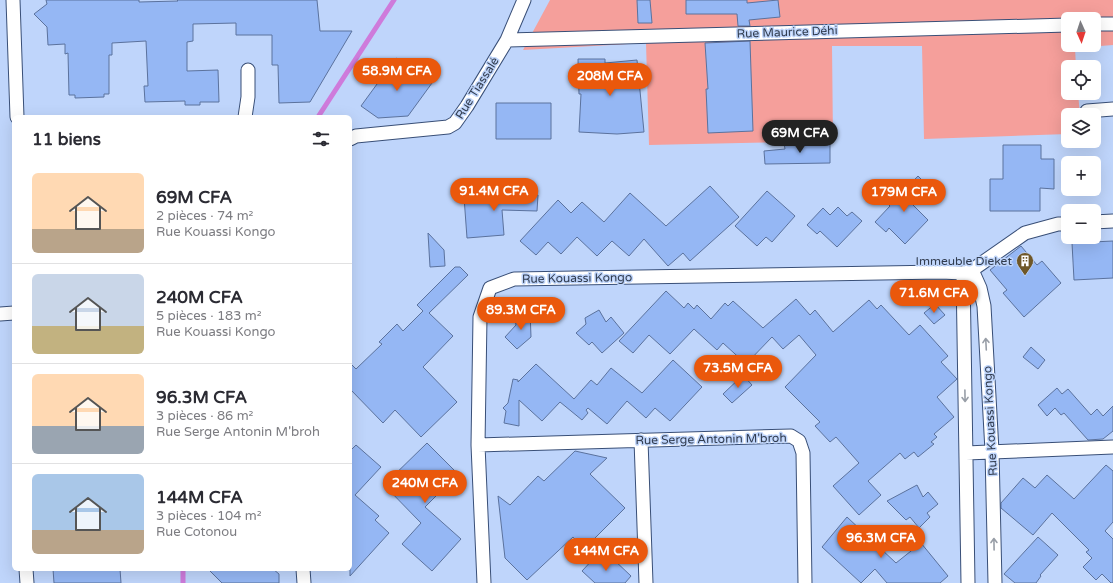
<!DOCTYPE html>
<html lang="fr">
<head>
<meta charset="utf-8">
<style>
  body { margin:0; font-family:"Varela Round",sans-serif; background:#f2f2f3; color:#2b2b33; height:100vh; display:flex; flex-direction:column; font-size:15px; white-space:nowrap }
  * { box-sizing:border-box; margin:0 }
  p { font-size:13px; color:#7c7c81 }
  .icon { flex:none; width:22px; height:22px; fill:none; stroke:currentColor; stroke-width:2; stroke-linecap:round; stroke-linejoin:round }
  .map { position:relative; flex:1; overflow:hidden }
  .details { position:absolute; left:12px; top:115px; width:340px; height:456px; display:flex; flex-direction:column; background:#fff; border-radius:6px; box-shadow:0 4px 16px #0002 }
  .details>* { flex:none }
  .needle { width:26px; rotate:177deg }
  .fabs { position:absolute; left:1061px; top:12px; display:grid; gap:8px }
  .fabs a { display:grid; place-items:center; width:40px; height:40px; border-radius:6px; background:#fff; box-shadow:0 4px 16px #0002; font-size:20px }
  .price { position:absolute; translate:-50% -34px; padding:0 9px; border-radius:14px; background:#ea580c; color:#fff; font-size:13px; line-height:26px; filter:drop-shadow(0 1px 2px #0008) }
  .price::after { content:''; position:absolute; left:50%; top:24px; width:12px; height:9px; margin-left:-6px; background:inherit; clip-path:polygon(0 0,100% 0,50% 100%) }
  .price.current { background:#222; color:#fff }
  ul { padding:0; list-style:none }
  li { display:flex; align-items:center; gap:12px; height:100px; padding:0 20px }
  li+li { border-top:1px solid #e1e1e2 }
  li span { display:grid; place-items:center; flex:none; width:112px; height:80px; border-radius:6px; color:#555 }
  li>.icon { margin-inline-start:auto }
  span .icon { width:48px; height:48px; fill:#fffc; stroke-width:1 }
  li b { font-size:17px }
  h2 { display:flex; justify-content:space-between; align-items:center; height:48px; padding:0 20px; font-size:17px }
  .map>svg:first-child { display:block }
  .green { fill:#f59f9b; fill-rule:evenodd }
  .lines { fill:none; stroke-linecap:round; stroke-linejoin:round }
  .stream { stroke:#ce7bdb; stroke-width:5 }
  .building { fill:#95b7f4; stroke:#5b729d }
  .minor-casing { stroke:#394f77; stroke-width:15 }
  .minor { stroke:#fff; stroke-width:13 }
  .oneway { stroke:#989ea7 }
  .labels { text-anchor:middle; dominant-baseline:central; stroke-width:3; stroke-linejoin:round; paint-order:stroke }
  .street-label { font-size:12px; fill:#313c4f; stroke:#bfd5fb }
  .poi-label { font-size:12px; fill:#313c4f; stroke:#bfd5fb; text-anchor:end }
</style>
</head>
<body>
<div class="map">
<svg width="1113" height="583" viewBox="0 0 1113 583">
  <rect width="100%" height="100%" fill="#bfd5fb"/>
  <path class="green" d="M550 0H1113V45L1075 48 1076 67H1068V93H1078L1080 115H1068V134L924 139 922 46H832L833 141 649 145 646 43 523 50ZM1068 19H1094V45H1068Z"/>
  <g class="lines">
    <path class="stream" d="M318 117 394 0
      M183 583V569"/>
  </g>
  <path class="building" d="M46 0H139V2L178 1 177 0H317L320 31H352L310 102 279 103 278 65H272V35H236V23L193 24V41L187 42V71L218 70 219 102H200V105H185V101L145 102 144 86H148L146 41 112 43V55H109V94H104V97L75 98V95H69L68 53 65 54V44L48 45 47 27 34 14 47 4Z
    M637 0H650L652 23H638Z
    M686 0H747V3L778 0 780 17 749 20 750 26H738L737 14H686Z
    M750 41 753 131 708 133 706 89H708L705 43Z
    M396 58 432 83 408 116 378 118 361 106Z
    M578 59H605V63L637 60 644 132 617 134 579 132 581 94H579Z
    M496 103H551V139H496Z
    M830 142V163L765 164 764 151 785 149 784 143Z
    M1003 145H1041V159H1054V189L1040 188V211H990V179H1003Z
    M918 176 927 185 910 202 928 220 905 244 889 228 886 232 875 222 890 206 887 203 898 191 901 194Z
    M710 186 739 217 690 261 683 253 668 266 644 239 629 256 612 241 597 256 577 237 561 254 548 242 536 255 520 241 558 200 571 213 582 202 604 222 630 193 666 226Z
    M767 191 795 216 772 242 766 237 757 246 735 226Z
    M502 194 538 195 537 211 502 210 504 235 467 238 464 197Z
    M838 207 847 216 852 212 862 221 837 247 820 231 817 234 807 225 823 208 830 215Z
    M428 233 444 250 445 266 430 267Z
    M1113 241V278L1074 280 1072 243Z
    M1021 246 1037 265 1042 261 1061 283 1024 317 1003 293 1007 290 990 270Z
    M455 267H460L468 275 429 313 453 336 423 367 457 402 421 437 395 410 383 423 350 389V363L356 369 382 344 379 342 397 324 403 331 423 311 417 305Z
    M666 291 684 308 688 303 694 309 697 305 711 319 725 303 728 306 733 301 763 328 796 299 810 315 815 310 833 332 869 300 877 309 881 305 909 335 920 325 948 356 941 362 957 379 937 397 954 417 934 434 937 437 931 442 934 444 918 457 914 452 905 459 900 453 868 481 881 495 859 515 833 486 859 463 836 437 830 442 815 426 820 422 785 387 816 355 799 335 783 349 772 337 746 364 723 343 717 350 694 329 670 354 649 335 633 353 619 341Z
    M935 304 945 315 934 324 924 313Z
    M530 310 531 337 517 349 505 337 516 325 515 318Z
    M599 310 606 322 611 317 624 333 602 353 592 342 589 345 576 333 586 324 585 318Z
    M1031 347 1045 360 1038 369 1023 357Z
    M673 360 702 387 670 421 655 408 646 418 627 401 607 424 588 408 586 410 588 413 582 420 560 402 542 421 519 400V426L504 423 506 411 503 408 508 403 513 379 518 380V382L536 364 574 399 591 380 597 385 611 368 642 393Z
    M743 375 752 385 732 403 723 394Z
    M1057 388 1062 394 1068 389 1091 415 1097 409 1103 416 1113 406V431L1103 439 1088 440 1064 413 1061 415 1055 408 1047 416 1038 405Z
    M427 443 458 474 425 507 461 539 432 571 402 544 421 523 384 485Z
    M356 445 381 467 355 495 379 516 375 520 389 533 350 576V451Z
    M575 451 607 458 590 474 625 508 584 549 573 537 527 580 505 558 498 496 510 505 538 476 544 481Z
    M1106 465 1113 471V522L1105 531 1113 539V583H1111L1102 574 1096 580 1083 567 1092 558 1086 552 1089 550 1052 513 1033 535 1001 508V503L1023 478 1035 488 1047 475 1074 499Z
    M917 485 923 497 928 492 938 504 927 513 930 517 919 528 910 517 906 520 887 501Z
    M847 517 896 563 921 543 948 576 940 583H887L875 569 861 583 822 547Z
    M1038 537 1058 555 1040 575 1041 576 1036 583H1015L1004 574Z
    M596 556 605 565 612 558 631 576 625 583H595L582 571Z
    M53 569H120L121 583H54Z
    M208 569H273L279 574V583H222Z"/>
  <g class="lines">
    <defs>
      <path id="minor" d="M13 0 17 117
        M1094 24H1113
        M507 40 1068 25
        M1087 111 1113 109
        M245 117 248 97V70
        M350 139 356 136 448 127 455 123 467 106 507 40 524 0
        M1094 222 1113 221
        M972 270 1025 233 1058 224H1068
        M963 273 968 583
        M0 314 14 313
        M641 440 646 583
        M478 445 791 436 799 441 803 453 805 583
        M966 453 1113 447
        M26 569 27 583
        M303 569 304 583
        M484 583 478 445 480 317 490 288 514 279 941 272 963 273 972 270 980 288 984 306 992 451 995 583"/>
    </defs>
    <use href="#minor" class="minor-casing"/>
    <use href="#minor" class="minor"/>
  </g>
  <defs><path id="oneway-shaft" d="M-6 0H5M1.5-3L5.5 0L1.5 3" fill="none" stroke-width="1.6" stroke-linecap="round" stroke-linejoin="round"/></defs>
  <g class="oneway">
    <use href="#oneway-shaft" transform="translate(986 344) rotate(-93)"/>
    <use href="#oneway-shaft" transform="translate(965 396) rotate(89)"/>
    <use href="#oneway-shaft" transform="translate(994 544) rotate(-91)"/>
  </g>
  <defs>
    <symbol id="building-pin" viewBox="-11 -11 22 30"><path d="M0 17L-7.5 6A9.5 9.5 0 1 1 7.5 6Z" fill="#6f5727" stroke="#bfd5fb"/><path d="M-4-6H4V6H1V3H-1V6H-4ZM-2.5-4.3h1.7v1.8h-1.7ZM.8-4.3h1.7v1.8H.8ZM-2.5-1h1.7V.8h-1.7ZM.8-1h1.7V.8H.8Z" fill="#fff"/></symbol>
  </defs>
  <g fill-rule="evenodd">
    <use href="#building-pin" x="1015" y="251" width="20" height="27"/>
  </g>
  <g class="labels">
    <g class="street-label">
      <text transform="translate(787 32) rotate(-2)">Rue Maurice Déhi</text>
      <text transform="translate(477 88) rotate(-58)">Rue Tiassalé</text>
      <text transform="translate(577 278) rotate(-1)">Rue Kouassi Kongo</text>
      <text transform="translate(990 421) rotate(-93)">Rue Kouassi Kongo</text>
      <text transform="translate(711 439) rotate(-1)">Rue Serge Antonin M'broh</text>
    </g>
    <g class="poi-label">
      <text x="1012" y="261">Immeuble Dieket</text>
    </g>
  </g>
</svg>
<div class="fabs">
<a><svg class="needle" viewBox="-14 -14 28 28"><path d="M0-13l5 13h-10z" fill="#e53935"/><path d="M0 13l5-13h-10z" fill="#7c7c81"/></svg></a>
<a><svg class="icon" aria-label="locate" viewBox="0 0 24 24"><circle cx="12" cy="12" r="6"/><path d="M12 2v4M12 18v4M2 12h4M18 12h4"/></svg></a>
<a><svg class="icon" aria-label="layers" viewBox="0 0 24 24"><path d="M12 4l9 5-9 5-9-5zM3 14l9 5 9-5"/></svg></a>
<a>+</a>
<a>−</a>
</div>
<b class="price" style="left:397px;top:92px">58.9M CFA</b>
<b class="price" style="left:610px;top:97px">208M CFA</b>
<b class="price current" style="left:800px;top:154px">69M CFA</b>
<b class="price" style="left:494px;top:212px">91.4M CFA</b>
<b class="price" style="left:904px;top:213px">179M CFA</b>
<b class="price" style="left:934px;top:314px">71.6M CFA</b>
<b class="price" style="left:521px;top:331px">89.3M CFA</b>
<b class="price" style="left:738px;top:389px">73.5M CFA</b>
<b class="price" style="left:425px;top:504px">240M CFA</b>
<b class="price" style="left:881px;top:559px">96.3M CFA</b>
<b class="price" style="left:606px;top:572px">144M CFA</b>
<section class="details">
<h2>11 biens<svg class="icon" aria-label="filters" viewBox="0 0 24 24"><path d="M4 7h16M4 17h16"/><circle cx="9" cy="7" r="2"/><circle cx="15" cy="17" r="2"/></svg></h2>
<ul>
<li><span style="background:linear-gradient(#ffd9b3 70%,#b9a48a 0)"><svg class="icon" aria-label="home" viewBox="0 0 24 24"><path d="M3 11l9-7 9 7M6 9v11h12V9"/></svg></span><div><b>69M CFA</b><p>2 pièces · 74 m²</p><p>Rue Kouassi Kongo</p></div></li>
<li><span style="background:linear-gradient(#c9d6e8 65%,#c2b280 0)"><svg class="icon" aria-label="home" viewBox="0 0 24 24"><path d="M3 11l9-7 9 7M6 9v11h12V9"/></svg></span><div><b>240M CFA</b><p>5 pièces · 183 m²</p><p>Rue Kouassi Kongo</p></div></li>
<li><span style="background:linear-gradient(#ffd9b3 65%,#9aa5b1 0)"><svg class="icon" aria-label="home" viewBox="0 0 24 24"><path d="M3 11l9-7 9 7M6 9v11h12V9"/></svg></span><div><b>96.3M CFA</b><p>3 pièces · 86 m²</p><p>Rue Serge Antonin M'broh</p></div></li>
<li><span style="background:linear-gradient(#a9c7e8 70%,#b9a48a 0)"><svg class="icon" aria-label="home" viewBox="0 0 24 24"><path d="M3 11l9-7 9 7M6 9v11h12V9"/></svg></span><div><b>144M CFA</b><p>3 pièces · 104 m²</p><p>Rue Cotonou</p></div></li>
</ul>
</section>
</div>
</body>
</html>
